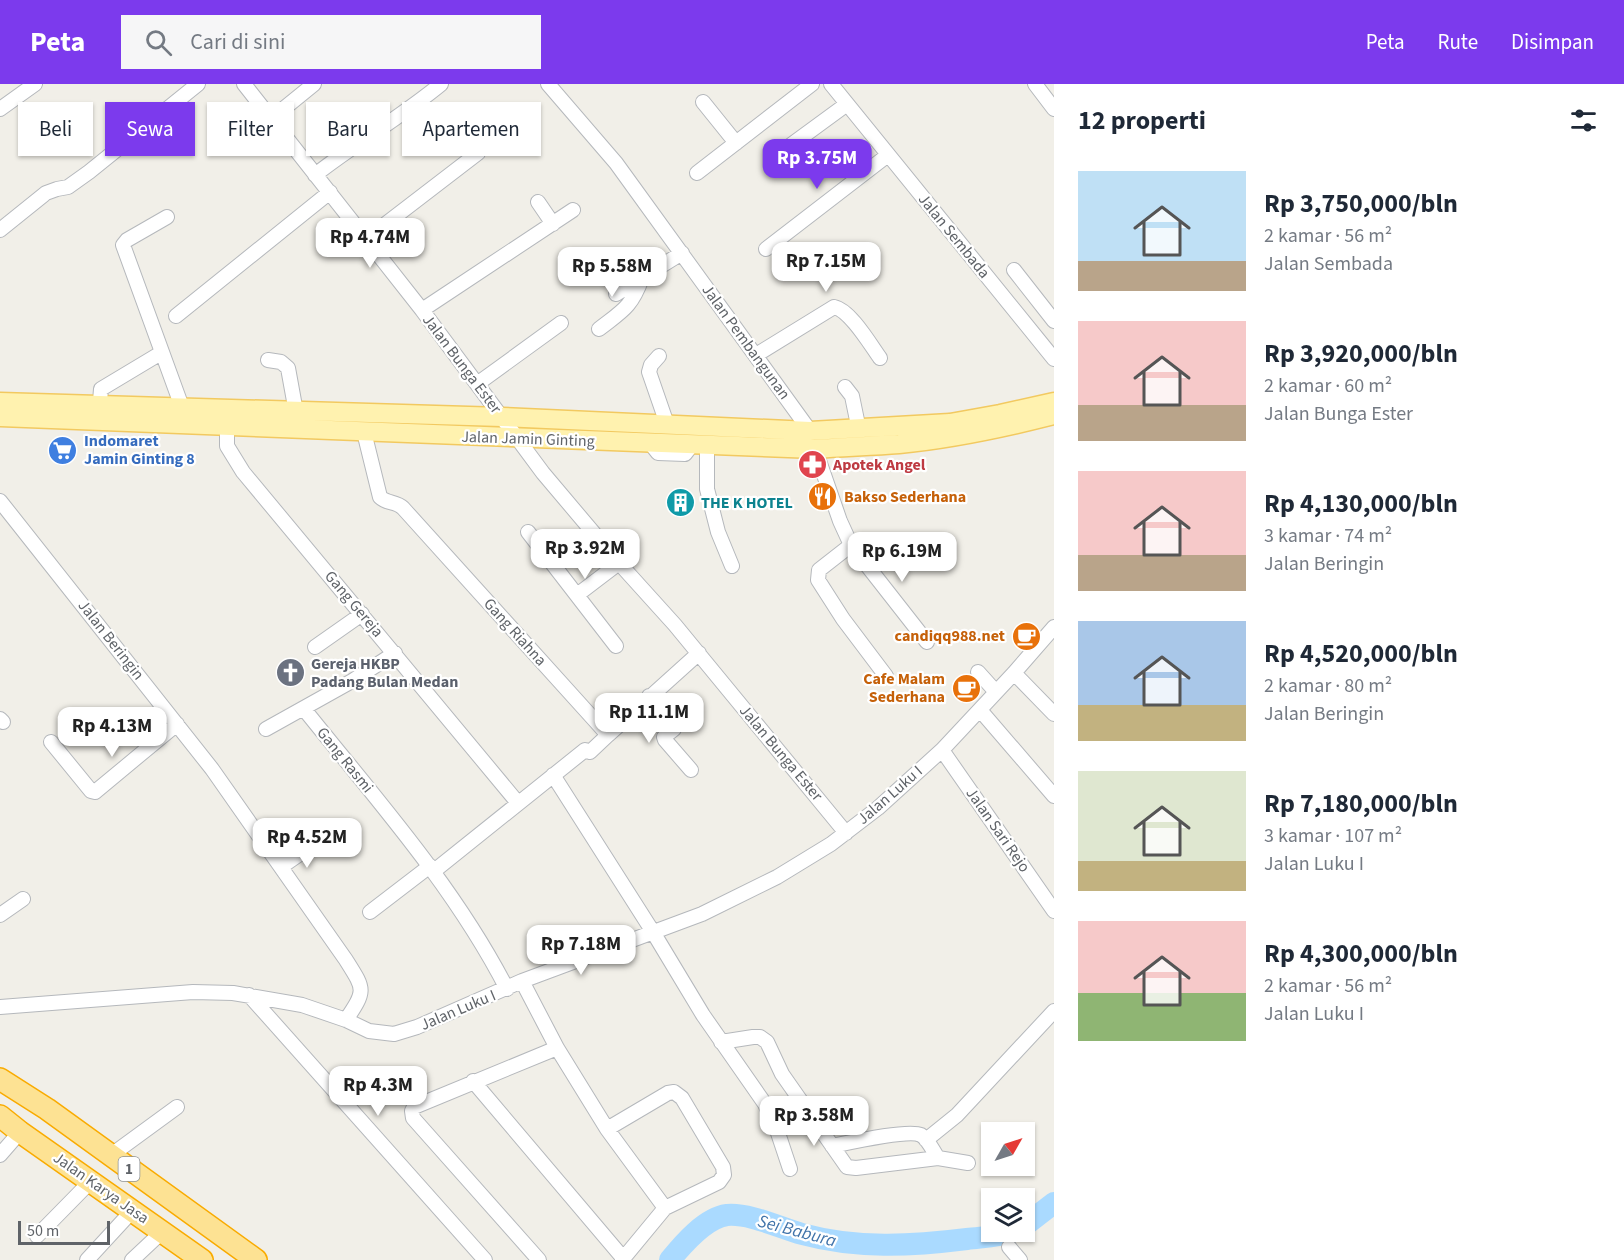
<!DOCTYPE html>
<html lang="id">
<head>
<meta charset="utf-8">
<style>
  body { margin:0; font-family:"Source Sans 3",sans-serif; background:#f6f6f7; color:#1f2937; height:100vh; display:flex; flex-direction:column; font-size:22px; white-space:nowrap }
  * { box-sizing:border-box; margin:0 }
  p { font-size:20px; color:#747a83 }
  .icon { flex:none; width:33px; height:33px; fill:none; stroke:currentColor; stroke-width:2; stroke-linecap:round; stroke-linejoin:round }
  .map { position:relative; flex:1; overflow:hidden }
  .panel { display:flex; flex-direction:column; background:#fff; width:570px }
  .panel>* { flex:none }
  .banner { position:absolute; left:18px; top:18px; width:570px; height:54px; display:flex; gap:12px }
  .needle { width:39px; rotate:51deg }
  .tools { position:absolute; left:981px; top:1038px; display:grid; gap:12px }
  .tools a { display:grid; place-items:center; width:54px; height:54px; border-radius:0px; background:#fff; box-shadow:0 2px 4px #0004; font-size:30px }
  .scale { position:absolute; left:18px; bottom:15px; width:92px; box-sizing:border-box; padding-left:6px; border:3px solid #5f6368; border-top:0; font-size:16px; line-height:21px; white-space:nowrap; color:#5f6368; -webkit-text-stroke:4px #fff; paint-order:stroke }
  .price { position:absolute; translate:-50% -51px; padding:0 14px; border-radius:12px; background:#fff; color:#222; font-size:20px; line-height:39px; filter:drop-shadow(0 2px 3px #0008) }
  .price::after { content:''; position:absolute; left:50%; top:36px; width:18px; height:14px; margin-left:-9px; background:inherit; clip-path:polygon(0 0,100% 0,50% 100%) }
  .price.current { background:#7c3aed; color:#fff }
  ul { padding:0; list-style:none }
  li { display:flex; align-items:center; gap:18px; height:150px; padding:0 24px }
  li span { display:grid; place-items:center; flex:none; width:168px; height:120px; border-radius:0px; color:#555 }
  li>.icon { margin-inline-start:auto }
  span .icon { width:72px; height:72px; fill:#fffc; stroke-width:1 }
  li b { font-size:26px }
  h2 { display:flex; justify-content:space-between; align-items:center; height:72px; padding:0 24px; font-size:26px }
  .tag { padding:0 21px; border-radius:0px; background:#fff; box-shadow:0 2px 4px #0004; font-size:21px; line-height:54px }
  .tag.current { background:#7c3aed; color:#fff }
  header { display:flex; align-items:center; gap:36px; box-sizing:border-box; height:84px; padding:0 30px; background:#7c3aed; color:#fff }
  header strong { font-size:28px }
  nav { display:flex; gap:33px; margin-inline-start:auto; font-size:21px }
  .search { width:420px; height:54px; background:#f6f6f7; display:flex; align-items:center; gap:15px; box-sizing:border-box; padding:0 21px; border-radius:0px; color:#747a83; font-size:22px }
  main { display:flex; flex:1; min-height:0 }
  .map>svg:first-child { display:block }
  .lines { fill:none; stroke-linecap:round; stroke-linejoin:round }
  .river { stroke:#aadaff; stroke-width:22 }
  .minor-casing { stroke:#b5b8bc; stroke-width:16 }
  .major-casing { stroke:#f2c960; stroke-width:21 }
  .highway-casing { stroke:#f9ab00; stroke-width:24 }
  .minor { stroke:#fff; stroke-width:14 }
  .major { stroke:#fff2af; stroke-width:18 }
  .highway { stroke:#fde293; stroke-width:21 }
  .labels { text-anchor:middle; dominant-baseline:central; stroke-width:4.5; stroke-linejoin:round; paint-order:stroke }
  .shield { fill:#fff; stroke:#8f9295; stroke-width:1.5 }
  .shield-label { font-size:15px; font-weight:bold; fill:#5f6368 }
  .street-label { font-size:16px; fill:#5f6368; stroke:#fff }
  .shop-label { font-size:16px; font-weight:bold; fill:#366cbe; stroke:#fff; text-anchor:start }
  .health-label { font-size:16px; font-weight:bold; fill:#be3a42; stroke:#fff; text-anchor:start }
  .food-label { font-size:16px; font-weight:bold; fill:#c56008; stroke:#fff; text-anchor:end }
  .culture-label { font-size:16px; font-weight:bold; fill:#0d838f; stroke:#fff; text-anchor:start }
  .worship-label { font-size:16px; font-weight:bold; fill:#5b616d; stroke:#fff; text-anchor:start }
  .water-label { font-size:18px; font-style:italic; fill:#4174aa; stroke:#fff }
</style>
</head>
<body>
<header>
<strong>Peta</strong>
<div class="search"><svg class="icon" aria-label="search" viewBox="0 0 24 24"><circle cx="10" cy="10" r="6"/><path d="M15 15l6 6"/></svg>Cari di sini</div>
<nav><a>Peta</a><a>Rute</a><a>Disimpan</a></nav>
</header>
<main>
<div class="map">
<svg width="1054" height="1176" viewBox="0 0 1054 1176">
  <rect width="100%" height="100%" fill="#f1efe8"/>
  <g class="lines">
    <path class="river" d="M1024 1142 1054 1119
      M670 1176C683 1160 705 1134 727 1131 750 1129 780 1144 802 1150 857 1165 911 1162 967 1155 982 1153 998 1153 1012 1148"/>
    <defs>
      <path id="minor" d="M244 0 422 226 543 389 619 479 675 541 846 749
        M548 0 616 79 810 347
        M831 0 1054 275
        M1035 0 1054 25
        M703 18 736 59
        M0 25 35 0
        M271 35 314 0
        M776 72 847 20
        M697 89 812 0
        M315 91C356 59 401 33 441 0
        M538 118 553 140
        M167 133 127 156 123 161 182 323
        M0 146 46 109 57 105 68 103 89 88 198 0
        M366 155 478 69
        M766 165 888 71
        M1014 186 1054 237
        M616 210 682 169
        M422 226 573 126
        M176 232 330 108
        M599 245C622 227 631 224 642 194
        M756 271 834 223C850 226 870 260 880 274
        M659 272 651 281 649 288 667 340
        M268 276 281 278 288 284 296 328
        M477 300 561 239
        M845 303 852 312 859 346
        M99 330 101 305 161 269
        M227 343V362L243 388 518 719
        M364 348 380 413C387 420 396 417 403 424L608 651 699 569
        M650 359 658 369 685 370 692 361
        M707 361V405L718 448 732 482
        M815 365 840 437 851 461 927 558
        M0 417 212 685 346 876C365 906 366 906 346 936
        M528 448 616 562
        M851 461 819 486 818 496 843 535 886 592
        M577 511 619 479
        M315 563 362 530
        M978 588 996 608
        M1014 589 1054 630
        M649 612 675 642 674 645 664 653 665 656 691 686
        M304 625C376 715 454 802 507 905
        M980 626 1054 712
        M0 635 3 638
        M266 645 352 597 395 569
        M51 658 91 707 95 708 177 640
        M942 666 1054 827
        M553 691 653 848 703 931 765 1020 778 1049 790 1085
        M281 783 314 760
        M434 787 585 666 590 668 608 651
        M370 828 430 782
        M0 831 23 815
        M522 897 557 964 607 1045 665 1124 622 1176
        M249 911 485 1176
        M0 923 193 908 233 909 302 921 346 936 369 947 394 950 417 943 522 897 702 830 777 793 831 760 878 724 942 666 1014 589 1054 543
        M721 958 753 953H760L767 958 782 990 847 1083 856 1084 938 1074
        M473 997 623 1174
        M607 1045 668 1009 674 1008 682 1014 723 1083 724 1091 719 1098 665 1124
        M926 1056 957 1031 1054 927
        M832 1062C847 1059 909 1045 921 1051 928 1055 933 1067 938 1074L968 1079
        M0 1071 20 1048
        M110 1072 177 1023
        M37 1152 91 1097
        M1009 1163 1020 1176
        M87 1176 133 1126
        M132 1176 163 1147
        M539 1176 413 1034 412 1027 414 1023 557 964"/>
      <path id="major" d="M0 318 502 333 810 347 950 339 1000 330 1054 318
        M0 333 815 365C843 363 871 362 899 360 951 355 1003 344 1054 331"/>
      <path id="highway" d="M0 995 47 1025 256 1176
        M0 1032 20 1048 202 1176"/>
    </defs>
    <use href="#minor" class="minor-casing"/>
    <use href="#major" class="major-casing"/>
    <use href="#highway" class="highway-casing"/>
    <use href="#minor" class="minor"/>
    <use href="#major" class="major"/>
    <use href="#highway" class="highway"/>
  </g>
  <defs>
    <symbol id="supermarket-disc" viewBox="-11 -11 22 22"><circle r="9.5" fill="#3f7fe0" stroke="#fff"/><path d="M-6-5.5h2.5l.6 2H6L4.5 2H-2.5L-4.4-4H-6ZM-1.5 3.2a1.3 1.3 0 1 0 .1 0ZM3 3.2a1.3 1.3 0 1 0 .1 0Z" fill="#fff"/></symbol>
    <symbol id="pharmacy-disc" viewBox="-11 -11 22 22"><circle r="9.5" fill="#e0444e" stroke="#fff"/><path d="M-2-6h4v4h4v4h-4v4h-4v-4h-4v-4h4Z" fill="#fff"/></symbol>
    <symbol id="restaurant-disc" viewBox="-11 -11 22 22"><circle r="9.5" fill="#e8710a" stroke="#fff"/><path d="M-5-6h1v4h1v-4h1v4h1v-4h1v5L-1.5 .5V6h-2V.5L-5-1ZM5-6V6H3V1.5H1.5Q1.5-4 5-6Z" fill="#fff"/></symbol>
    <symbol id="building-disc" viewBox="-11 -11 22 22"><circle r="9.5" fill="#0f9aa8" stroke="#fff"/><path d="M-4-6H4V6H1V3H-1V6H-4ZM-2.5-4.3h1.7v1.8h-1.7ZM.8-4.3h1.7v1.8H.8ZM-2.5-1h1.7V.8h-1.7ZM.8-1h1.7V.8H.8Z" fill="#fff"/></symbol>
    <symbol id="cafe-disc" viewBox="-11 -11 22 22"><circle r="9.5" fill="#e8710a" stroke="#fff"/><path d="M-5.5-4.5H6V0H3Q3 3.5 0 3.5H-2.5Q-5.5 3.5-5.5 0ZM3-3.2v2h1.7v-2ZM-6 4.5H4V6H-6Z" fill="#fff"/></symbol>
    <symbol id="church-disc" viewBox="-11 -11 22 22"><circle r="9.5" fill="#6b7280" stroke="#fff"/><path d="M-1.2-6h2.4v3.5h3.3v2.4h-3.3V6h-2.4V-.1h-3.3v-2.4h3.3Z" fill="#fff"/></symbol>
  </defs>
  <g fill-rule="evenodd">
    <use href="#supermarket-disc" x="46" y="350" width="33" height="33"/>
    <use href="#pharmacy-disc" x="796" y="364" width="33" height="33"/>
    <use href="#restaurant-disc" x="806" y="396" width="33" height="33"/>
    <use href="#building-disc" x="664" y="402" width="33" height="33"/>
    <use href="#cafe-disc" x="1010" y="536" width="33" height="33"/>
    <use href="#church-disc" x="274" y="572" width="33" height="33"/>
    <use href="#cafe-disc" x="950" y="588" width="33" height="33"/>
  </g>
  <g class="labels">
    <rect class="shield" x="118.5" y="1073" width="21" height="24" rx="4.5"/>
    <g class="shield-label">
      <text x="129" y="1085">1</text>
    </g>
    <g class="street-label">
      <text transform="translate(954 152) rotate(51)">Jalan Sembada</text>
      <text transform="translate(746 258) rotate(54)">Jalan Pembangunan</text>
      <text transform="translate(462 280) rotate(53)">Jalan Bunga Ester</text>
      <text transform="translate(528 355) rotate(2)">Jalan Jamin Ginting</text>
      <text transform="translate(354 520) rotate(50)">Gang Gereja</text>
      <text transform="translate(515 548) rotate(48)">Gang Riahna</text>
      <text transform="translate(111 556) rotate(52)">Jalan Beringin</text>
      <text transform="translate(781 669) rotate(50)">Jalan Bunga Ester</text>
      <text transform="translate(345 676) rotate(51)">Gang Rasmi</text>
      <text transform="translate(890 711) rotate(-41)">Jalan Luku I</text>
      <text transform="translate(998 746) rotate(55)">Jalan Sari Rejo</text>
      <text transform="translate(458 926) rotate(-23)">Jalan Luku I</text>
      <text transform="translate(101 1104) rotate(35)">Jalan Karya Jasa</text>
    </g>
    <g class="shop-label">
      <text x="84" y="357">Indomaret<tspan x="84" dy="18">Jamin Ginting 8</tspan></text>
    </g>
    <g class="health-label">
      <text x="833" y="381">Apotek Angel</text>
    </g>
    <g class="food-label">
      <text x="844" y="413" text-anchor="start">Bakso Sederhana</text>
      <text x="1005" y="552">candiqq988.net</text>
      <text x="945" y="595">Cafe Malam<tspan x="945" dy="18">Sederhana</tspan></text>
    </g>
    <g class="culture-label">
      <text x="701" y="419">THE K HOTEL</text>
    </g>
    <g class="worship-label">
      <text x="311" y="580">Gereja HKBP<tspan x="311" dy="18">Padang Bulan Medan</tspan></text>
    </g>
    <g class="water-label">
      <text transform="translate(797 1147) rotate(15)">Sei Babura</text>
    </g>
  </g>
</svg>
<div class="tools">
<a><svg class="needle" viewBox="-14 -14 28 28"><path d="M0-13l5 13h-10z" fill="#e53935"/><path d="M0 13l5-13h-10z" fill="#747a83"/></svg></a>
<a><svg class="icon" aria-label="layers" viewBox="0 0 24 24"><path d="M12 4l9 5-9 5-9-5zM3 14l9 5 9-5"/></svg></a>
</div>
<div class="scale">50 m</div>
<b class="price current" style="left:817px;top:106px">Rp 3.75M</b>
<b class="price" style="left:370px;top:185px">Rp 4.74M</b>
<b class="price" style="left:826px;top:209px">Rp 7.15M</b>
<b class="price" style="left:612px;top:214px">Rp 5.58M</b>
<b class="price" style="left:585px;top:496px">Rp 3.92M</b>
<b class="price" style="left:902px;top:499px">Rp 6.19M</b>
<b class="price" style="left:649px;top:660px">Rp 11.1M</b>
<b class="price" style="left:112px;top:674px">Rp 4.13M</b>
<b class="price" style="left:307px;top:785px">Rp 4.52M</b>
<b class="price" style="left:581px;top:892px">Rp 7.18M</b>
<b class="price" style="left:378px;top:1033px">Rp 4.3M</b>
<b class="price" style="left:814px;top:1063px">Rp 3.58M</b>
<div class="banner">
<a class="tag">Beli</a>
<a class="tag current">Sewa</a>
<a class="tag">Filter</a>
<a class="tag">Baru</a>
<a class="tag">Apartemen</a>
</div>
</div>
<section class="panel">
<h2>12 properti<svg class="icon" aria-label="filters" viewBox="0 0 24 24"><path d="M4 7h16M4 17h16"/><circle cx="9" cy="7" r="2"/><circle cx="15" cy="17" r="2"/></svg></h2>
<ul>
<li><span style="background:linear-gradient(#bfe0f5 75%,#b9a48a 0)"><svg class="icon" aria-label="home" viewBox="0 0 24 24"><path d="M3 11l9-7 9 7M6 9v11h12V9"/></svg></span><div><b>Rp 3,750,000/bln</b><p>2 kamar · 56 m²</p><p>Jalan Sembada</p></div></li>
<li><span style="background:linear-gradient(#f6c9c9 70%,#b9a48a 0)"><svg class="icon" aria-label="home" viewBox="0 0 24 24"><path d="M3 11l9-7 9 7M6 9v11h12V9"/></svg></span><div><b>Rp 3,920,000/bln</b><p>2 kamar · 60 m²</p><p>Jalan Bunga Ester</p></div></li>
<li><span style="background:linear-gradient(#f6c9c9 70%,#b9a48a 0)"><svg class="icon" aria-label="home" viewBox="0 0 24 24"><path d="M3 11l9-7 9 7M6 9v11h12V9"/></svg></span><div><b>Rp 4,130,000/bln</b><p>3 kamar · 74 m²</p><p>Jalan Beringin</p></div></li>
<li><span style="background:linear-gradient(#a9c7e8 70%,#c2b280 0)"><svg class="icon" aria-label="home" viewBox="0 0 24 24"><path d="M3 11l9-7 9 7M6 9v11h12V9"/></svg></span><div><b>Rp 4,520,000/bln</b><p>2 kamar · 80 m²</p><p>Jalan Beringin</p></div></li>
<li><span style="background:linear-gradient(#dfe7d0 75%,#c2b280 0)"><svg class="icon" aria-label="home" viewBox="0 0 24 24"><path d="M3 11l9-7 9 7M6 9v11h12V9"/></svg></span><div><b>Rp 7,180,000/bln</b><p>3 kamar · 107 m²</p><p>Jalan Luku I</p></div></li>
<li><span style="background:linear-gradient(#f6c9c9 60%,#8fb573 0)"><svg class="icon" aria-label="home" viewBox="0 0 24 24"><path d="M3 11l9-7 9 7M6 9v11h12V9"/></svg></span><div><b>Rp 4,300,000/bln</b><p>2 kamar · 56 m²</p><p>Jalan Luku I</p></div></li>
</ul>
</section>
</main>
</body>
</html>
